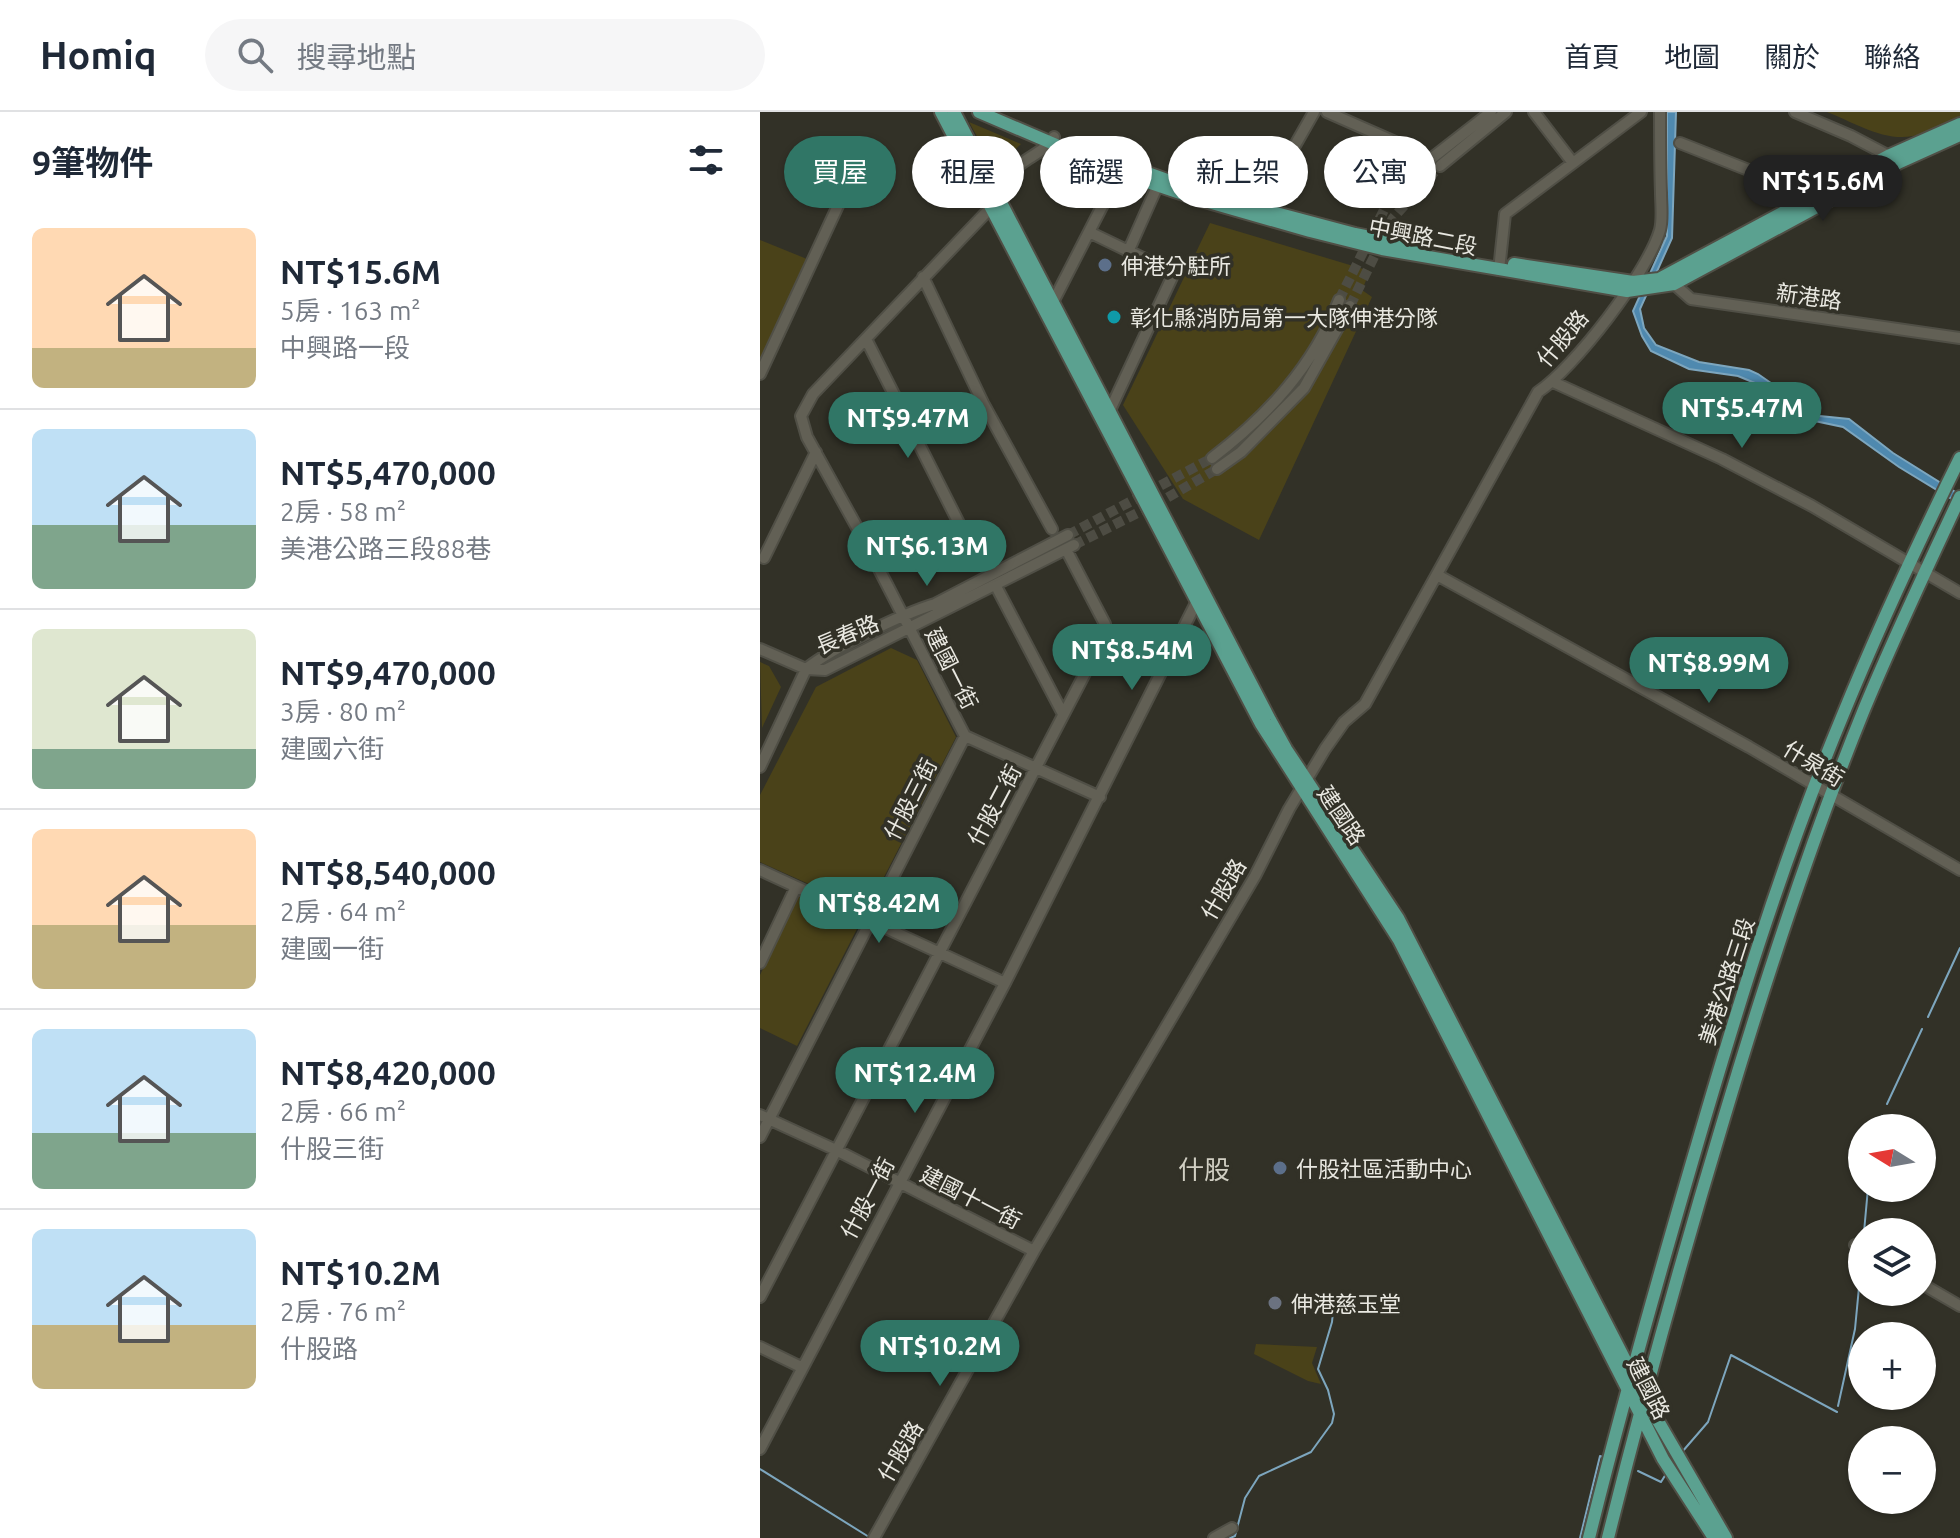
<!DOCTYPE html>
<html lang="zh-TW">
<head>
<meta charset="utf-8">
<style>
  body { margin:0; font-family:Ubuntu,"Noto Sans TC",sans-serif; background:#f6f6f7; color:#1f2937; height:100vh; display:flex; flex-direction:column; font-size:30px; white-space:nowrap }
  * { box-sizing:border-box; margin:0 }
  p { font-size:26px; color:#747a83 }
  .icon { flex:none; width:44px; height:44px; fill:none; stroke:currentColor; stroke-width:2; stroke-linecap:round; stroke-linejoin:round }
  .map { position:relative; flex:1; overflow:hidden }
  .side { display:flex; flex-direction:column; background:#fff; width:760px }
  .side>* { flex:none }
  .banner { position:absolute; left:24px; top:24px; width:760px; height:72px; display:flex; gap:16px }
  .needle { width:52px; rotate:281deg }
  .tools { position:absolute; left:1088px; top:1002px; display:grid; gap:16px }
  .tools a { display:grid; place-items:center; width:88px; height:88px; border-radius:50%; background:#fff; box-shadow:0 2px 6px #0004; font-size:40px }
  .price { position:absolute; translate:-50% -68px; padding:0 18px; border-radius:28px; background:#307666; color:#fff; font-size:26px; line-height:52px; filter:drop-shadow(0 2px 4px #0008) }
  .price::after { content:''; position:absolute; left:50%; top:48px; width:24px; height:18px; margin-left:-12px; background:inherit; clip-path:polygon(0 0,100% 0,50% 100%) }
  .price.active { background:#222; color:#fff }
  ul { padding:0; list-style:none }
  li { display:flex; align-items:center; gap:24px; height:200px; padding:0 32px }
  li+li { border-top:2px solid #e0e1e3 }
  li span { display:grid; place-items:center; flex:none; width:224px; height:160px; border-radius:12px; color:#555 }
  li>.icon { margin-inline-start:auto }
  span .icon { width:96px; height:96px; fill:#fffc; stroke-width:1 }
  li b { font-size:34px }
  h2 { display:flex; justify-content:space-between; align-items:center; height:96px; padding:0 32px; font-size:34px }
  .chip { padding:0 28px; border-radius:36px; background:#fff; box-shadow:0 2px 6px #0004; font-size:28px; line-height:72px }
  .chip.active { background:#307666; color:#fff }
  header { display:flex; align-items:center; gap:48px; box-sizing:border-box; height:112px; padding:0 40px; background:#fff; border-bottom:2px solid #e0e1e3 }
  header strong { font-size:38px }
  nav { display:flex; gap:44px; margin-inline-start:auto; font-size:28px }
  .search { width:560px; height:72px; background:#f6f6f7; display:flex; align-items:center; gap:20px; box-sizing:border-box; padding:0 28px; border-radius:44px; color:#747a83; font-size:30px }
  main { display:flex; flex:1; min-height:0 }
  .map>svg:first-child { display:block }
  .green { fill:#4a4219 }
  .water { fill:#4f89af; stroke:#7da6be; stroke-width:2 }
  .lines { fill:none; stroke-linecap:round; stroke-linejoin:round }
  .stream { stroke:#7da6be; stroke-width:2 }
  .minor-tunnel { stroke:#4d4c43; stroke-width:10; stroke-dasharray:10 5; stroke-linecap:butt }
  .minor-casing { stroke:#504f46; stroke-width:14 }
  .major-casing { stroke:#504f46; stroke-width:16 }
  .minor { stroke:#626055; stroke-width:10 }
  .major { stroke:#5ba190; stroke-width:12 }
  .service-dot { fill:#5c6f8a; stroke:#323127; stroke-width:3 }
  .culture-dot { fill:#0f9aa8; stroke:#323127; stroke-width:3 }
  .worship-dot { fill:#6b7280; stroke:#323127; stroke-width:3 }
  .labels { text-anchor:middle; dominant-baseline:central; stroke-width:7; stroke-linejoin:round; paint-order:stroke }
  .street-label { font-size:22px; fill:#e9e8e1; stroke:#323127 }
  .poi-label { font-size:22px; fill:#e9e8e1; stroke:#323127; text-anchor:start }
  .quarter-label { font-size:26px; fill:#d1cfc3; stroke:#323127 }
</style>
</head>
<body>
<header>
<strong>Homiq</strong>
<div class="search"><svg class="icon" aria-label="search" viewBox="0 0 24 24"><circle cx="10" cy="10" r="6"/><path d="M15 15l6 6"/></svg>搜尋地點</div>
<nav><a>首頁</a><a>地圖</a><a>關於</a><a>聯絡</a></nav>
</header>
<main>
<section class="side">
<h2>9筆物件<svg class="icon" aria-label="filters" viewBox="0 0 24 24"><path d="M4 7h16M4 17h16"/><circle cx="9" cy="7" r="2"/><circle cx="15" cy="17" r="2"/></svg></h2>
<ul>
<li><span style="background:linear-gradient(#ffd9b3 75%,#c2b280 0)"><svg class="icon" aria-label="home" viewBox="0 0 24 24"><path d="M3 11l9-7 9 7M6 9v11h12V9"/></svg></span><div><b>NT$15.6M</b><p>5房 · 163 m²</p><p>中興路一段</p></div></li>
<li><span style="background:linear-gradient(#bfe0f5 60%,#7fa58c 0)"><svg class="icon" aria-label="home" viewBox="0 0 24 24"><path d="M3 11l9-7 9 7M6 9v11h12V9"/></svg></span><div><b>NT$5,470,000</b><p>2房 · 58 m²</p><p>美港公路三段88巷</p></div></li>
<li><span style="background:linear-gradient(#dfe7d0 75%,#7fa58c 0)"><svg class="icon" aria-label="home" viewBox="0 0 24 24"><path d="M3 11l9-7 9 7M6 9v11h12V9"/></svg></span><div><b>NT$9,470,000</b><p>3房 · 80 m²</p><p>建國六街</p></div></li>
<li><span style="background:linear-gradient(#ffd9b3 60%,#c2b280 0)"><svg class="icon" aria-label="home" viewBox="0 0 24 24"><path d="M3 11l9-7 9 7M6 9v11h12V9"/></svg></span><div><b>NT$8,540,000</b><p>2房 · 64 m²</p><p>建國一街</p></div></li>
<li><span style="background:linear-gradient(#bfe0f5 65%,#7fa58c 0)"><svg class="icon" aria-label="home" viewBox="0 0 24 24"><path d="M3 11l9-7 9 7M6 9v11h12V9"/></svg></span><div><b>NT$8,420,000</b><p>2房 · 66 m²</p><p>什股三街</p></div></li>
<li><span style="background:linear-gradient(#bfe0f5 60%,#c2b280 0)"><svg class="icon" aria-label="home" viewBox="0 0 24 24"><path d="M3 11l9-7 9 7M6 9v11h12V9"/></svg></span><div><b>NT$10.2M</b><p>2房 · 76 m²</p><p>什股路</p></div></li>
</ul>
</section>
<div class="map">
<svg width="1200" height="1426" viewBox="0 0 1200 1426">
  <rect width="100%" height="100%" fill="#323127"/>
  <path class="green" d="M1067 0H1200V4C1185 10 1169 21 1153 24 1124 30 1093 10 1067 0Z
    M209 10 261 32 235 57Z
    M450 111 610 159 602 178 612 185 499 428 423 387 363 293Z
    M0 128 47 147 0 249Z
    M131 536 157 548 196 625 107 798 0 750V683L56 575Z
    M0 550 9 554 21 575 2 616Z
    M39 783 99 813 37 934 0 916V863Z
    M496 1232 557 1235 552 1251 561 1272 548 1269 494 1242Z"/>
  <path class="water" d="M907 0H916L912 126 880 197 884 216 896 233 939 250 989 258 998 262 1018 276 1038 298 1050 303 1089 307 1133 341 1200 383V392L1139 355 1083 315 1036 305 1020 287 1002 274 978 264 929 257 891 239 882 224 873 199 907 124Z"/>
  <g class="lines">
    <path class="stream" d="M902 134 907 109
      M1168 905 1200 836
      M1127 992 1162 917
      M1117 1016 1122 1004
      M1104 1120 1108 1076
      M1078 1294 1095 1217 1102 1144
      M922 1340 948 1310 971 1243 1077 1300
      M0 1357 109 1425
      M878 1359 901 1370 906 1362
      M470 1426 475 1424 485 1386 499 1364 551 1340 572 1311 574 1302 568 1278 558 1257 572 1210 574 1189
      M820 1426 840 1344 843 1345"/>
    <path class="minor-tunnel" d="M579 188 628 90 672 46
      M590 194 633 106 680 54
      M308 423 452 346
      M314 433 405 387 457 357"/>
    <defs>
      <path id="minor" d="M567 0 660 41
        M774 0 813 51
        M1035 0 1091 24 1131 45
        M294 25C287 37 273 43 262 51 251 59 245 74 240 86L53 282 41 304 47 325 104 428 205 624 340 685
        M920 31 996 61 1039 97
        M672 46 731 0
        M680 54 746 0
        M498 103 505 86 554 0
        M329 120 414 161 350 298
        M368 140 400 68
        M739 158 745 102 881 0
        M163 165 223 291 292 417
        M907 170 914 172 931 187 1200 226
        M293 190 352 75 367 54
        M106 227 220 453
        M0 262 88 72
        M793 270 962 347 1052 394 1200 481
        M452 346C507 304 554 254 579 188
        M457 357 481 340 544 276 590 194
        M4 446 56 340
        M677 463 989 635 1200 758
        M238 478 303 602
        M0 537 46 557 65 558 314 433
        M0 655 46 557C72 536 142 502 175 492L308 423
        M0 758 245 871
        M0 851 36 775
        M0 1003 76 1038 274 1139
        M0 1025 205 624
        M1095 1133 1102 1137
        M1162 1172 1200 1194
        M0 1185 346 521 345 512 309 443
        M0 1235 41 1255
        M0 1337 245 871 437 489
        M114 1426 274 1139 495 764 529 697 565 637 584 610 605 592 778 280C814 256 888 160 900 118 903 107 901 92 901 81 900 54 900 27 900 0
        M454 1426 472 1416"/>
      <path id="major" d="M181 0 501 612 639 828 903 1347 954 1426
        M194 0 510 608 526 637 638 806 883 1283 966 1426
        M219 0 364 62 438 87 550 119 622 137 867 179 914 172 1140 50 1200 23
        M315 33 358 50
        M379 58 418 72
        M489 94 595 122 654 134
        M754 152 873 170 899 167 1128 44 1200 12
        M829 1426C859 1304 893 1184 928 1064 973 909 1020 754 1082 605 1118 517 1158 431 1200 346
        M848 1426C883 1285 922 1145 964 1006 1005 869 1049 733 1103 600 1133 527 1167 456 1200 385"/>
    </defs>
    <use href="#minor" class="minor-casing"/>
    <use href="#major" class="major-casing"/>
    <use href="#minor" class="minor"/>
    <use href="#major" class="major"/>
  </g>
  <g class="service-dot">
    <circle cx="345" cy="153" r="8"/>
    <circle cx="520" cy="1056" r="8"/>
  </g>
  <circle class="culture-dot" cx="354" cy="205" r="8"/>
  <circle class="worship-dot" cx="515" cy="1191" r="8"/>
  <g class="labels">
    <g class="street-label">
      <text transform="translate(663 124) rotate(11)">中興路二段</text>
      <text transform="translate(1049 184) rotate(8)">新港路</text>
      <text transform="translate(802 226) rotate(-50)">什股路</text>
      <text transform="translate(87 522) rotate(-23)">長春路</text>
      <text transform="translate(192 556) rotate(63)">建國一街</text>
      <text transform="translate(1054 651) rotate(31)">什泉街</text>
      <text transform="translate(150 687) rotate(-63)">什股三街</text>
      <text transform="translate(234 693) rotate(-62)">什股二街</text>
      <text transform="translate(582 703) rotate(56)">建國路</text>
      <text transform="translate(463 777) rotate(-60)">什股路</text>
      <text transform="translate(966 869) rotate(-72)">美港公路三段</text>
      <text transform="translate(211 1085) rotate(27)">建國十一街</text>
      <text transform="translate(107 1086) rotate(-62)">什股一街</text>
      <text transform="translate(889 1276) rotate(63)">建國路</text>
      <text transform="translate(140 1339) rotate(-60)">什股路</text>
    </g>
    <g class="poi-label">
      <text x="361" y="153">伸港分駐所</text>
      <text x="370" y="205">彰化縣消防局第一大隊伸港分隊</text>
      <text x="536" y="1056">什股社區活動中心</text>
      <text x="531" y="1191">伸港慈玉堂</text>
    </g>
    <g class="quarter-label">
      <text x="444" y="1057">什股</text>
    </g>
  </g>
</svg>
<div class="tools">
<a><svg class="needle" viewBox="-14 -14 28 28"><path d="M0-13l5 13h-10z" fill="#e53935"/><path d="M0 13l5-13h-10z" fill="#747a83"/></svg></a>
<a><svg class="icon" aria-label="layers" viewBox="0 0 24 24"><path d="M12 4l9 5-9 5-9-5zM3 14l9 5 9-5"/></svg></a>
<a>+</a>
<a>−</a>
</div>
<b class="price active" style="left:1063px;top:111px">NT$15.6M</b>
<b class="price" style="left:982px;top:338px">NT$5.47M</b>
<b class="price" style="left:148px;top:348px">NT$9.47M</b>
<b class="price" style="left:167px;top:476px">NT$6.13M</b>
<b class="price" style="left:372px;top:580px">NT$8.54M</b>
<b class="price" style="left:949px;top:593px">NT$8.99M</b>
<b class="price" style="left:119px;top:833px">NT$8.42M</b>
<b class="price" style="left:155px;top:1003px">NT$12.4M</b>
<b class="price" style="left:180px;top:1276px">NT$10.2M</b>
<div class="banner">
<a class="chip active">買屋</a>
<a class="chip">租屋</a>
<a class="chip">篩選</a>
<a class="chip">新上架</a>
<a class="chip">公寓</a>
</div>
</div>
</main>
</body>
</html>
